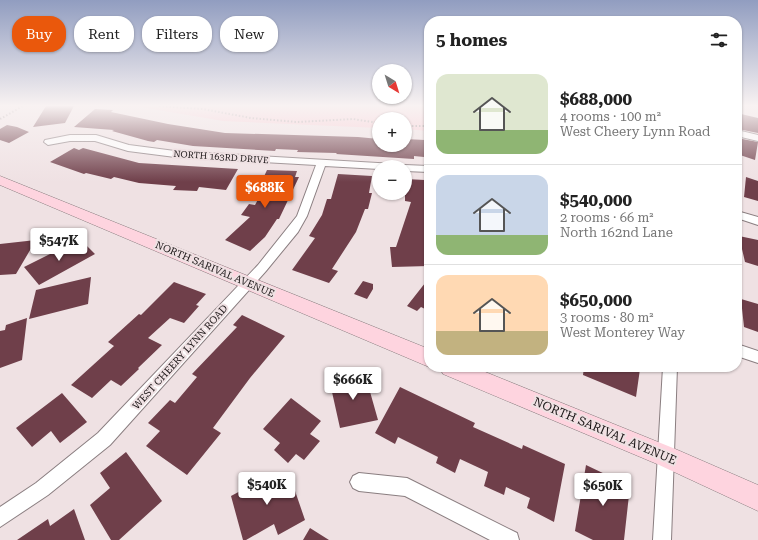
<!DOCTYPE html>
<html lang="en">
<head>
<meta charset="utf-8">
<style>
  body { margin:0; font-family:"Roboto Serif",serif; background:#f2f2f2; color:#222; height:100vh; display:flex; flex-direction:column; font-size:15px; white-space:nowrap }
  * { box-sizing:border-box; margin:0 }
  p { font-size:13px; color:#767676 }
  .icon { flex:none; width:22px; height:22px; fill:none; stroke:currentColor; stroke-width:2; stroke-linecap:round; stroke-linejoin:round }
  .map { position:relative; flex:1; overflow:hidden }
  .details { position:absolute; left:424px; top:16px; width:318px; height:356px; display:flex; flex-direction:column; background:#fff; border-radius:16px; box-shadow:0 1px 3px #0004 }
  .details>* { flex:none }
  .guide { position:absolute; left:12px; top:16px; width:352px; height:36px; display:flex; gap:8px }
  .needle { width:26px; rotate:142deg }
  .buttons { position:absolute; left:372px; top:64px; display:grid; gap:8px }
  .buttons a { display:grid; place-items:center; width:40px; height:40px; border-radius:50%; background:#fff; box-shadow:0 1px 3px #0004; font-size:20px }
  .price { position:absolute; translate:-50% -34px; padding:0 9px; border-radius:4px; background:#fff; color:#222; font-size:13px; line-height:26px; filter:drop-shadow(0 1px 2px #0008) }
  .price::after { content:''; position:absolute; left:50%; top:24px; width:12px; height:9px; margin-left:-6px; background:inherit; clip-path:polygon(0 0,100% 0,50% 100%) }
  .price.current { background:#ea580c; color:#fff }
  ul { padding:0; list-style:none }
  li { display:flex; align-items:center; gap:12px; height:100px; padding:0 12px }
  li+li { border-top:1px solid #e0e0e0 }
  li span { display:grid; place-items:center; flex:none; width:112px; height:80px; border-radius:12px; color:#555 }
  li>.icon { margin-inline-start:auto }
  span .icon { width:48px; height:48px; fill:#fffc; stroke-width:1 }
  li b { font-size:17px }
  h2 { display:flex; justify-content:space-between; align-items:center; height:48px; padding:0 12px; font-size:17px }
  .pill { padding:0 14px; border-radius:16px; background:#fff; box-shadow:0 1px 3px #0004; font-size:14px; line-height:36px }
  .pill.current { background:#ea580c; color:#fff }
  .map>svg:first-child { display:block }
  .green { fill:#fac8d1 }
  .building { fill:#6f3f4a }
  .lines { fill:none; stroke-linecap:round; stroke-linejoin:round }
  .street-casing { stroke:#8a7e80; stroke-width:2 }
  .secondary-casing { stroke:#8a7e80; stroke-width:1 }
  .path { stroke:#958b8d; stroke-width:2; stroke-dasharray:1.5 2; stroke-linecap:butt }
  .street { fill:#fff; fill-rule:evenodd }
  .secondary { fill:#fed4df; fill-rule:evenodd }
  .labels { text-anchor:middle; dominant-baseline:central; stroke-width:4; stroke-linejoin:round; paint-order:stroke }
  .far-street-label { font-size:9px; fill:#191415; stroke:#efe1e3 }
  .street-label { font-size:10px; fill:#191415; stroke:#efe1e3 }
  .near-street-label { font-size:12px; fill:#191415; stroke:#efe1e3 }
</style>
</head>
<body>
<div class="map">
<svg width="758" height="540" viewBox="0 0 758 540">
  <rect width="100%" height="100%" fill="#efe1e3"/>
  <path class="green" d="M135 106H429V131L405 129V119H379V128L223 121Z"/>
  <path class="building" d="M46 106H74L65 123 33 127Z
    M95 109 113 110 111 112 168 124 225 133 358 137 379 139V145H405V139L425 140 424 157 414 156V159L336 154 337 153 297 152 298 150 276 149 275 151 193 146 157 140 154 142 148 141 112 131 114 130 74 127Z
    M741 114 758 118V133L738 129Z
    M7 125 17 127 29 132 9 143 0 140V129Z
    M737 138 758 142 755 160 737 154Z
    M74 148 79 150 83 148 139 163 238 169 226 190 199 187 197 191 173 190 176 186 139 183 114 177 111 179 86 173 84 174 50 162Z
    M267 170 297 171 295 177H299L279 219H277L265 237 250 251 225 240 250 217 241 215 249 204 255 205 267 183H261Z
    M338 174 372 176 369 193H372L368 209H365L356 232 332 269 338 271 329 283 292 270 315 238 309 236 322 215 327 199H331Z
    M746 177 758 181V201L744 197Z
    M405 179 425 180V182L429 183V266L392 267 390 247H396L411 202 405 201Z
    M739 236 758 240V266L745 262Z
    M80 239 95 254 39 285 24 267Z
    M36 240 16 274 0 275V244Z
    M91 277 88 304 29 319 36 290Z
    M429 278V311L421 307 417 311 407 306Z
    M363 281 373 284V289L367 299 354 294Z
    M174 282 206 294 196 305 199 306 184 323 170 318 148 338 162 345 138 368 139 369 121 386 111 380 92 398 71 385 114 346 108 342 139 314 141 315Z
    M741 299 758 304V332L744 327Z
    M242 315 285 336 250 378 213 428 221 433 187 475 146 446 160 431 148 423 170 400 175 403 197 377 192 374 237 327 233 325Z
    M27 318 22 360 0 368V331L5 330 6 325Z
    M584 367H634L640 369 636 397 583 375Z
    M365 374 378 420 340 428 330 383Z
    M400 387 475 423 473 427 522 449 523 445 565 464 554 522 527 508 530 498 506 487 504 495 484 486 488 472 460 459 455 473 436 463 438 457 398 437 395 444 375 433Z
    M62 393 87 422 60 443 51 431 32 447 16 428Z
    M291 398 321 421 310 434 320 441 304 460 296 454 288 463 274 450 280 443 263 429Z
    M126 452 162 501 119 540H111L90 505 110 488 100 473Z
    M586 465 630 486 624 540H593L575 531Z
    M283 472 290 490 294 488 305 520 278 535 274 524 246 540H243L231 496 246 488 245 483 264 473 267 480Z
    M74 509 85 540H17L48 519 50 526Z
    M310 528 329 540H303Z"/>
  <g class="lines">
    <defs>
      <path id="street" d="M737 130 758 135V141L737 136Z
        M70 135H96L129 145 175 151 395 164 400 167H379V169L325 166 307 216 298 232 266 271 110 445 48 495 0 527V507L36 483 98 433 258 265 297 216 316 165 175 157 128 151 95 141H70L48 145 44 142 45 140Z
        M405 165 429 166V172L405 171V167H401Z
        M737 211 758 217V225L737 218Z
        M737 344 758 351V363L737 356Z
        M663 367H677L671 540H653Z
        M359 473 407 478 517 533 519 540H490L405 496 359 491 353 488 350 482 353 476Z"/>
      <path id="secondary" d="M0 176 429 349V367L0 185Z
        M440 367H473L673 448 758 485V511L657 464 443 374Z"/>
    </defs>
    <use href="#street" class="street-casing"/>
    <use href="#secondary" class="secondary-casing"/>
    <path class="path" d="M159 106 203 109 251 118 297 122 353 119 379 123
      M0 119 23 106
      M405 126H429"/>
    <use href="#street" class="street"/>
    <use href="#secondary" class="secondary"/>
  </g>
  <linearGradient id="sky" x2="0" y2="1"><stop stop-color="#919dc0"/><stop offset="0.58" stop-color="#f8f2f2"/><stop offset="1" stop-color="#f8f2f2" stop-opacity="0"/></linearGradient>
  <rect width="758" height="182" fill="url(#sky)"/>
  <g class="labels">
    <g class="far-street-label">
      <text transform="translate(221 157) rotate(4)">NORTH 163RD DRIVE</text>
    </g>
    <g class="street-label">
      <text transform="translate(215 269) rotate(23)">NORTH SARIVAL AVENUE</text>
      <text transform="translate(180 357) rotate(-48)">WEST CHEERY LYNN ROAD</text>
    </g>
    <g class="near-street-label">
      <text transform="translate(605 431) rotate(23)">NORTH SARIVAL AVENUE</text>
    </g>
  </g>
</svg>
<div class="buttons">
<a><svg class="needle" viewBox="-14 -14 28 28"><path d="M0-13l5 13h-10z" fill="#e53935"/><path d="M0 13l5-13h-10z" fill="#767676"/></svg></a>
<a>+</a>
<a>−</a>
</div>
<b class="price current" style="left:265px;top:209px">$688K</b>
<b class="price" style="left:59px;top:262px">$547K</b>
<b class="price" style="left:353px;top:401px">$666K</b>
<b class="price" style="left:267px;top:506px">$540K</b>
<b class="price" style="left:603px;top:507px">$650K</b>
<div class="guide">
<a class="pill current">Buy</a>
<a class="pill">Rent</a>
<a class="pill">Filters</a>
<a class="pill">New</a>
</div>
<section class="details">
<h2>5 homes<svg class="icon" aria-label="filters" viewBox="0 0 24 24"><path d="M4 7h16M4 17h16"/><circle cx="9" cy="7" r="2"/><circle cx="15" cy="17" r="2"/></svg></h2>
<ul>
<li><span style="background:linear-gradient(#dfe7d0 70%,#8fb573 0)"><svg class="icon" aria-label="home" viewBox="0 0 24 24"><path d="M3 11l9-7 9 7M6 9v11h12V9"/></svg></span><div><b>$688,000</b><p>4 rooms · 100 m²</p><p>West Cheery Lynn Road</p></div></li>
<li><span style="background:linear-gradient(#c9d6e8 75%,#8fb573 0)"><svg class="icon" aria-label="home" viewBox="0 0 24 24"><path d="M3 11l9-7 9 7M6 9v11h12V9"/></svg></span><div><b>$540,000</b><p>2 rooms · 66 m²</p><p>North 162nd Lane</p></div></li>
<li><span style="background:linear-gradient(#ffd9b3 70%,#c2b280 0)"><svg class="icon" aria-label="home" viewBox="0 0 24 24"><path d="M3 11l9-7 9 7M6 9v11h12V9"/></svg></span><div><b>$650,000</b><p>3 rooms · 80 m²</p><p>West Monterey Way</p></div></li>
</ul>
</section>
</div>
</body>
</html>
